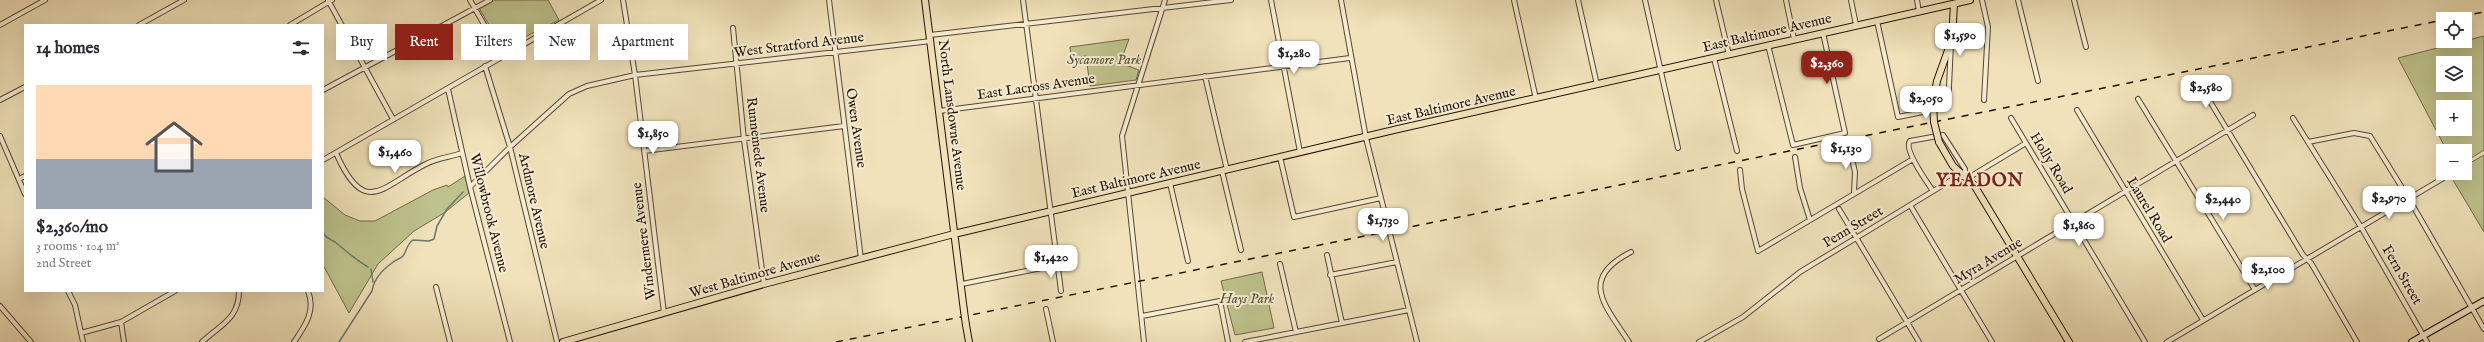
<!DOCTYPE html>
<html lang="en">
<head>
<meta charset="utf-8">
<style>
  body { margin:0; font-family:"IM FELL English",serif; background:#f7f7f7; color:#2b2b33; height:100vh; display:flex; flex-direction:column; font-size:15px; white-space:nowrap }
  * { box-sizing:border-box; margin:0 }
  p { font-size:13px; color:#7c7c81 }
  .icon { flex:none; width:22px; height:22px; fill:none; stroke:currentColor; stroke-width:2; stroke-linecap:round; stroke-linejoin:round }
  .map { position:relative; flex:1; overflow:hidden }
  .sheet { position:absolute; left:24px; top:24px; width:300px; height:268px; display:flex; flex-direction:column; background:#fff; border-radius:0px; box-shadow:0 4px 16px #0002 }
  .sheet>* { flex:none }
  .guide { position:absolute; left:336px; top:24px; width:380px; height:36px; display:flex; gap:8px }
  .fabs { position:absolute; left:2436px; top:12px; display:grid; gap:8px }
  .fabs a { display:grid; place-items:center; width:36px; height:36px; border-radius:0px; background:#fff; box-shadow:0 4px 16px #0002; font-size:20px }
  .price { position:absolute; translate:-50% -34px; padding:0 9px; border-radius:8px; background:#fff; color:#222; font-size:13px; line-height:26px; filter:drop-shadow(0 1px 2px #0008) }
  .price::after { content:''; position:absolute; left:50%; top:24px; width:12px; height:9px; margin-left:-6px; background:inherit; clip-path:polygon(0 0,100% 0,50% 100%) }
  .price.active { background:#8f2418; color:#fff }
  ul { padding:0; list-style:none }
  li { display:grid; align-content:center; gap:8px; height:212px; padding:0 12px }
  li span { display:grid; place-items:center; height:124px; border-radius:0px; color:#555 }
  li>.icon { margin-inline-start:auto }
  span .icon { width:72px; height:72px; fill:#fffc; stroke-width:1 }
  li b { font-size:17px }
  h2 { display:flex; justify-content:space-between; align-items:center; height:48px; padding:0 12px; font-size:17px }
  .pill { padding:0 14px; border-radius:0px; background:#fff; box-shadow:0 4px 16px #0002; font-size:14px; line-height:36px }
  .pill.active { background:#8f2418; color:#fff }
  .map>svg:first-child { display:block }
  .green { fill:#bec28c; stroke:#706a48; fill-rule:evenodd }
  .lines { fill:none; stroke-linecap:round; stroke-linejoin:round }
  .stream { stroke:#6a796d; stroke-width:1.5 }
  .street-casing { stroke:#564632; stroke-width:6 }
  .secondary-casing { stroke:#221205; stroke-width:8 }
  .primary-casing { stroke:#221205; stroke-width:8 }
  .street { stroke:#f5ecd2; stroke-width:4 }
  .secondary { stroke:#f5ecd2; stroke-width:5.5 }
  .primary { stroke:#f0e2ba; stroke-width:6 }
  .rail { stroke:#221205; stroke-width:1.5; stroke-dasharray:7 7; stroke-linecap:butt }
  .primary-bridge-casing { stroke:#221205; stroke-width:8; stroke-linecap:butt }
  .primary-bridge { stroke:#f0e2ba; stroke-width:6 }
  .labels { text-anchor:middle; dominant-baseline:central; stroke-width:4; stroke-linejoin:round; paint-order:stroke }
  .street-label { font-size:14px; fill:#221205; stroke:#f5ecd2 }
  .park-label { font-size:14px; font-style:italic; fill:#595034; stroke:#f5ecd2 }
  .district-label { font-size:18px; font-weight:bold; letter-spacing:1px; fill:#7a1f14; stroke:#f5ecd2 }
</style>
</head>
<body>
<div class="map">
<svg width="2484" height="342" viewBox="0 0 2484 342">
  <rect width="100%" height="100%" fill="#f0e2ba"/>
  <filter id="stains"><feTurbulence type="fractalNoise" baseFrequency=".005" numOctaves="4"/><feColorMatrix values="0 0 0 0 .2 0 0 0 0 .09 0 0 0 0 .02 0 0 0 .5 -.17"/></filter>
  <radialGradient id="worn" r=".72"><stop offset=".6" stop-color="#630" stop-opacity="0"/><stop offset="1" stop-color="#630" stop-opacity=".3"/></radialGradient>
  <path class="green" d="M493 0H548L559 20 503 48 479 8Z
    M2484 36V150L2465 162V151H2447L2398 58ZM2443 63H2465V85H2443ZM2443 107H2465V129H2443Z
    M1129 39 1120 63 1139 70 1136 80 1090 86 1086 56 1071 58 1070 47Z
    M2484 155V232L2450 175 2465 173V166Z
    M465 176 469 193 444 213 414 231 378 264 349 313 323 265V197L345 215 360 221H375L433 190 447 185 448 187Z
    M1262 272 1274 328 1235 335 1221 281Z"/>
  <g class="lines">
    <path class="stream" d="M323 233C327 239 330 239 335 242 346 251 356 260 368 267
      M371 269 373 282
      M339 342 372 291C374 279 382 270 392 263 395 260 400 259 403 256 407 250 407 244 413 240L429 241 434 239 437 226 447 209 463 192"/>
    <defs>
      <path id="street" d="M328 0 393 119
        M470 0 502 56
        M623 0 635 75 664 313
        M829 0 861 259
        M1023 0 1061 291
        M1271 0 1300 152
        M1341 0 1366 138 1417 342
        M1514 0 1536 99
        M1578 0 1597 85
        M1645 0 1678 148
        M1716 0 1729 55
        M1786 0 1794 39
        M1851 0 1856 25
        M1917 0 1919 12
        M1982 0 1988 27 1984 100
        M2018 0 2038 81
        M2074 0 2086 47
        M1877 21 1898 117 1948 107 1951 44
        M0 25 45 0
        M139 25 184 0
        M290 25 332 0
        M733 28 744 140 764 284
        M930 35 1231 0
        M1768 45 1793 145 1845 133 1823 33
        M1714 58 1737 151
        M485 66 510 147 557 342
        M1205 76 1227 170
        M2197 80 2303 255 2311 263 2357 342
        M448 89 470 187 510 342
        M323 90 490 0
        M2138 99 2255 290
        M0 100 25 87
        M2077 110 2203 320
        M939 111 1350 58
        M2011 118 2145 342
        M2293 118 2361 227 2427 342
        M0 136 25 194
        M2308 142 2354 133 2370 136 2409 199 2484 329
        M1849 146 1855 172 1854 192
        M644 151 844 126
        M336 153C365 219 382 186 426 164 437 158 451 157 462 153
        M1280 157 1294 217 1381 198
        M1795 157 1800 188 1810 220
        M323 160 601 0
        M1740 170 1742 189 1758 251 1913 159
        M1222 171 1241 250
        M19 179 25 176
        M1170 183 1188 261
        M470 187 510 147 569 94 587 86 635 75 931 41
        M1933 191C1927 182 1903 149 1910 141L1943 135 1965 169V176
        M1910 205 1992 342
        M1839 209 1919 342
        M1327 255 1342 323
        M1280 264 1296 332
        M1330 275 1397 262
        M962 284 1056 265
        M436 287 450 342
        M68 291 75 305 83 342
        M0 306 31 342
        M1046 309 1053 342
        M1142 316 1220 301 1228 342
        M121 322 124 342
        M81 333 121 322 175 291
        M1879 339 2253 115
        M202 342C220 325 239 319 239 291
        M294 342C305 326 316 311 308 291
        M1144 342 1122 136 1165 0
        M1245 342 1409 310
        M1629 342C1605 305 1578 279 1631 252
        M1699 342 1743 317 1800 272 1856 238 1953 179 1973 175 2026 143
        M2167 342 2452 173"/>
      <path id="secondary" d="M2412 342 2484 301"/>
      <path id="primary" d="M925 0 964 311
        M1933 103 1937 81 1952 39 1954 4
        M1939 142 1953 166 1974 185 2069 342
        M966 325 969 342
        M563 342 764 284 954 234 1398 129 1970 0"/>
    </defs>
    <use href="#street" class="street-casing"/>
    <use href="#secondary" class="secondary-casing"/>
    <use href="#primary" class="primary-casing"/>
    <use href="#street" class="street"/>
    <use href="#secondary" class="secondary"/>
    <use href="#primary" class="primary"/>
    <path class="rail" d="M2447 19 2484 12
      M836 342 2443 20"/>
    <defs>
      <path id="primary-bridge" d="M1933 103 1934 122 1939 142
        M964 311 966 325"/>
    </defs>
    <use href="#primary-bridge" class="primary-bridge-casing"/>
    <use href="#primary-bridge" class="primary-bridge"/>
  </g>
  <g class="labels">
    <g class="street-label">
      <text transform="translate(1767 33) rotate(-13)">East Baltimore Avenue</text>
      <text transform="translate(799 45) rotate(-7)">West Stratford Avenue</text>
      <text transform="translate(1036 87) rotate(-8)">East Lacross Avenue</text>
      <text transform="translate(1451 106) rotate(-13)">East Baltimore Avenue</text>
      <text transform="translate(952 115) rotate(83)">North Lansdowne Avenue</text>
      <text transform="translate(856 128) rotate(82)">Owen Avenue</text>
      <text transform="translate(758 155) rotate(83)">Runnemede Avenue</text>
      <text transform="translate(2051 163) rotate(59)">Holly Road</text>
      <text transform="translate(1136 179) rotate(-13)">East Baltimore Avenue</text>
      <text transform="translate(534 201) rotate(77)">Ardmore Avenue</text>
      <text transform="translate(2149 210) rotate(59)">Laurel Road</text>
      <text transform="translate(489 213) rotate(76)">Willowbrook Avenue</text>
      <text transform="translate(1853 227) rotate(-31)">Penn Street</text>
      <text transform="translate(644 241) rotate(-97)">Windermere Avenue</text>
      <text transform="translate(1988 261) rotate(-31)">Myra Avenue</text>
      <text transform="translate(755 275) rotate(-16)">West Baltimore Avenue</text>
      <text transform="translate(2402 275) rotate(60)">Fern Street</text>
    </g>
    <g class="park-label">
      <text x="1104" y="60">Sycamore Park</text>
      <text x="1247" y="299">Hays Park</text>
    </g>
    <g class="district-label">
      <text x="1980" y="181">YEADON</text>
    </g>
  </g>
  <rect width="100%" height="100%" filter="url(#stains)"/>
  <rect width="100%" height="100%" fill="url(#worn)"/>
</svg>
<div class="fabs">
<a><svg class="icon" aria-label="locate" viewBox="0 0 24 24"><circle cx="12" cy="12" r="6"/><path d="M12 2v4M12 18v4M2 12h4M18 12h4"/></svg></a>
<a><svg class="icon" aria-label="layers" viewBox="0 0 24 24"><path d="M12 4l9 5-9 5-9-5zM3 14l9 5 9-5"/></svg></a>
<a>+</a>
<a>−</a>
</div>
<b class="price" style="left:1960px;top:57px">$1,590</b>
<b class="price" style="left:1294px;top:75px">$1,280</b>
<b class="price active" style="left:1827px;top:85px">$2,360</b>
<b class="price" style="left:2206px;top:109px">$2,580</b>
<b class="price" style="left:1926px;top:120px">$2,050</b>
<b class="price" style="left:653px;top:155px">$1,850</b>
<b class="price" style="left:1846px;top:170px">$1,130</b>
<b class="price" style="left:395px;top:174px">$1,460</b>
<b class="price" style="left:2389px;top:220px">$2,970</b>
<b class="price" style="left:2223px;top:221px">$2,440</b>
<b class="price" style="left:1383px;top:242px">$1,730</b>
<b class="price" style="left:2079px;top:247px">$1,860</b>
<b class="price" style="left:1051px;top:279px">$1,420</b>
<b class="price" style="left:2268px;top:291px">$2,100</b>
<div class="guide">
<a class="pill">Buy</a>
<a class="pill active">Rent</a>
<a class="pill">Filters</a>
<a class="pill">New</a>
<a class="pill">Apartment</a>
</div>
<section class="sheet">
<h2>14 homes<svg class="icon" aria-label="filters" viewBox="0 0 24 24"><path d="M4 7h16M4 17h16"/><circle cx="9" cy="7" r="2"/><circle cx="15" cy="17" r="2"/></svg></h2>
<ul>
<li><span style="background:linear-gradient(#ffd9b3 60%,#9aa5b1 0)"><svg class="icon" aria-label="home" viewBox="0 0 24 24"><path d="M3 11l9-7 9 7M6 9v11h12V9"/></svg></span><div><b>$2,360/mo</b><p>3 rooms · 104 m²</p><p>2nd Street</p></div></li>
</ul>
</section>
</div>
</body>
</html>
